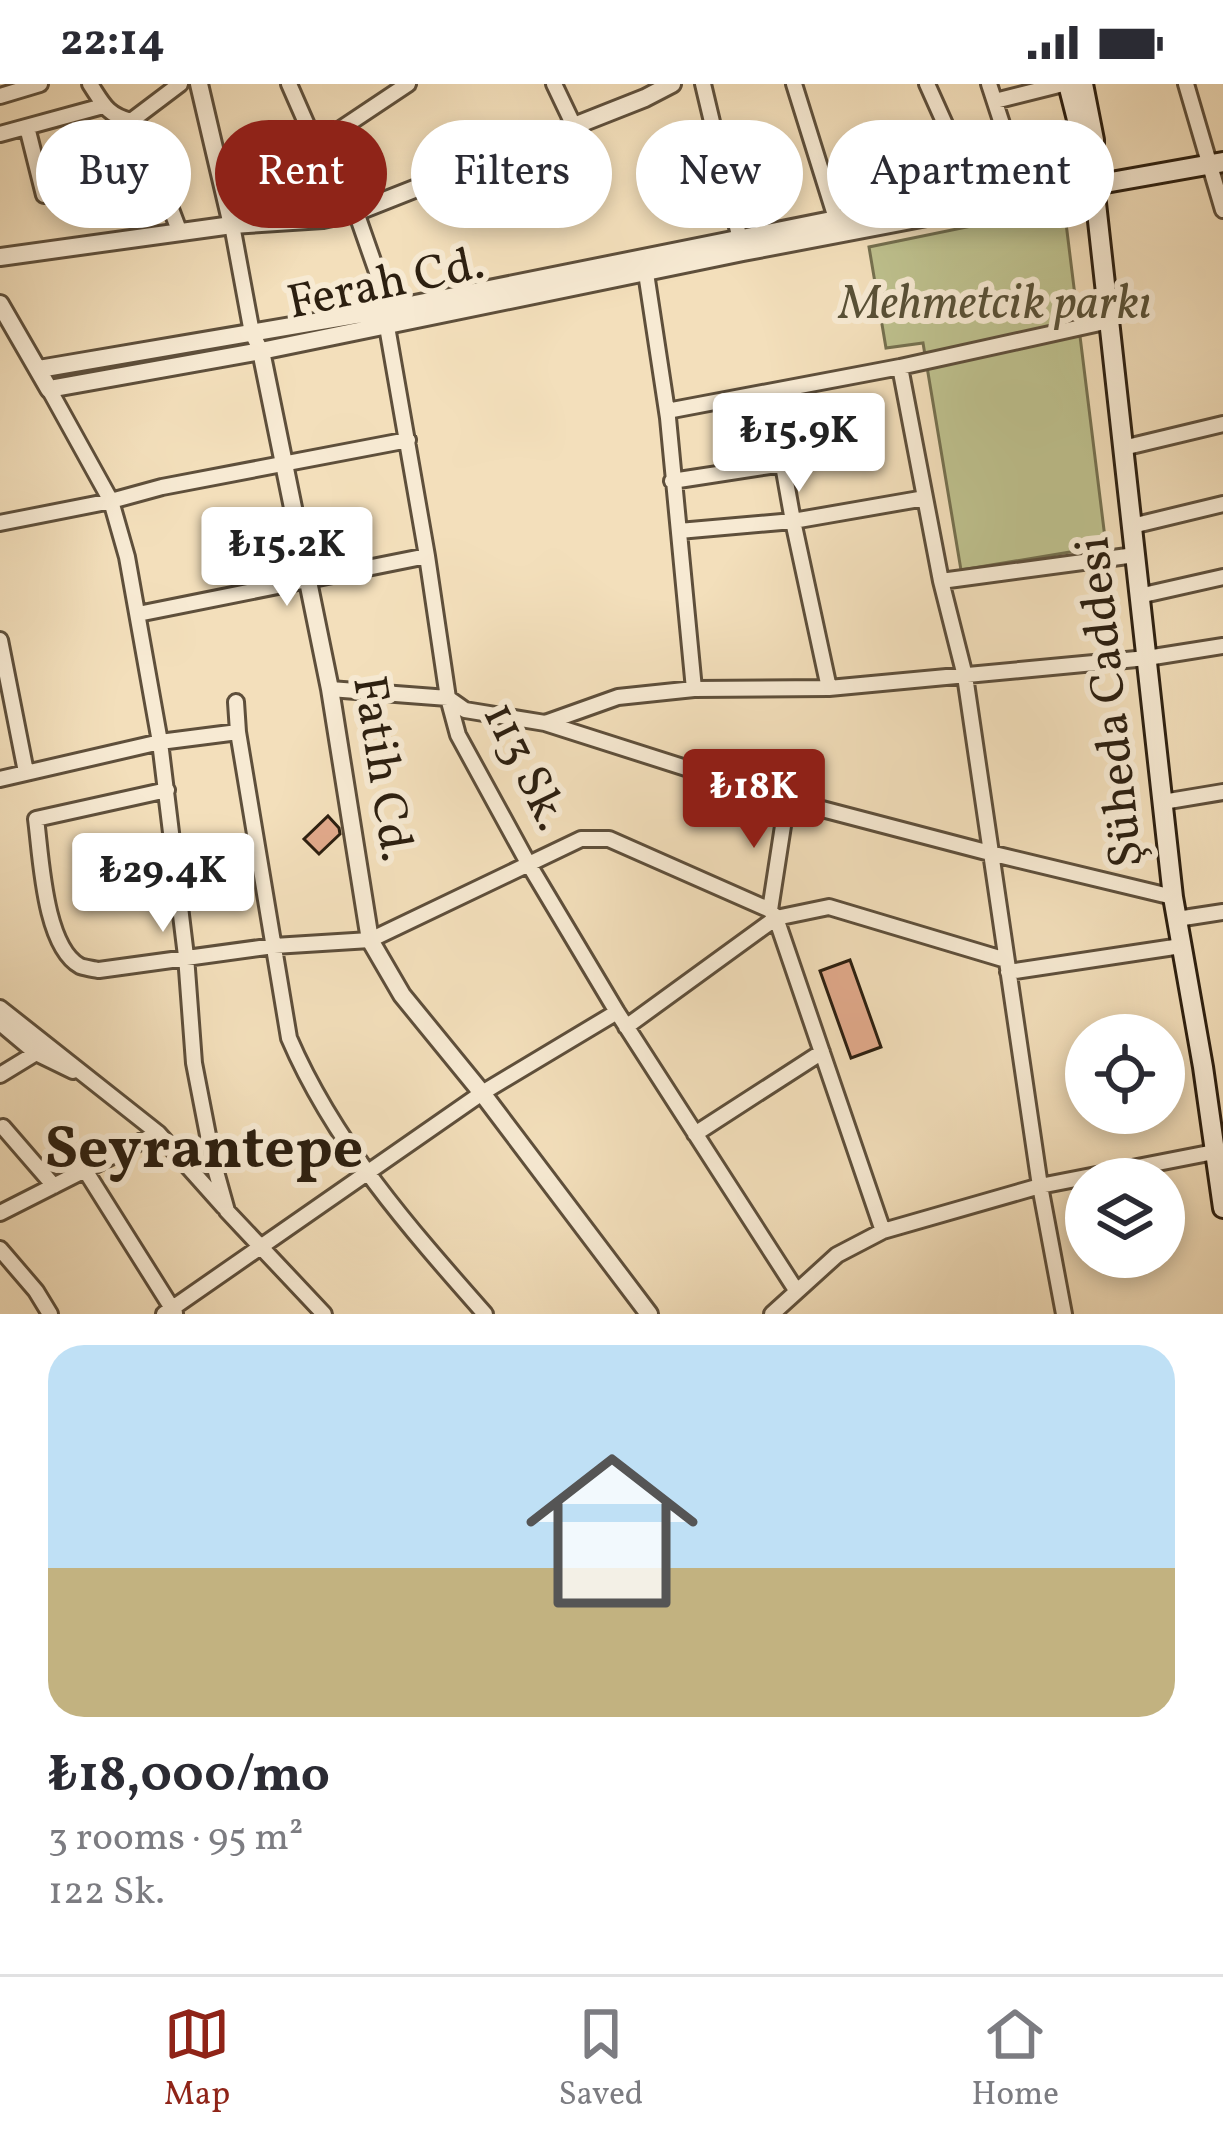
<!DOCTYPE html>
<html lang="en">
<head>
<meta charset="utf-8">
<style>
  body { margin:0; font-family:Vollkorn,serif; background:#f7f7f7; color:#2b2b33; height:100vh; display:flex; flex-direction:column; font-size:45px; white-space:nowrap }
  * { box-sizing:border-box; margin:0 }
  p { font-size:39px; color:#7c7c81 }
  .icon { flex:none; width:66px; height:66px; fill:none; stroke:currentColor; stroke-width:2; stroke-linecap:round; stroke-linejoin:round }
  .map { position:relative; height:1230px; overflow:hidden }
  .side { display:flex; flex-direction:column; background:#fff; flex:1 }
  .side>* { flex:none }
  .guide { position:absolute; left:36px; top:36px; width:1152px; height:108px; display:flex; gap:24px }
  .tools { position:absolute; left:1065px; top:930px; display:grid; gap:24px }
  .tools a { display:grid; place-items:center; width:120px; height:120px; border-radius:50%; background:#fff; box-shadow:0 6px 18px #0003; font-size:60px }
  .price { position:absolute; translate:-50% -102px; padding:0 27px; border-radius:12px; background:#fff; color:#222; font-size:39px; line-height:78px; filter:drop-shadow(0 3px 6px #0008) }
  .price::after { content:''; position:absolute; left:50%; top:72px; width:36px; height:27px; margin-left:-18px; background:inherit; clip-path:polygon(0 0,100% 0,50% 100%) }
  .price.active { background:#8f2418; color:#fff }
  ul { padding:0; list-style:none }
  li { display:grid; align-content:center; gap:24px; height:636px; padding:0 48px }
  li span { display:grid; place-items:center; height:372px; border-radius:36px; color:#555 }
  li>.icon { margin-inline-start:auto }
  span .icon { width:216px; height:216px; fill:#fffc; stroke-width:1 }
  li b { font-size:51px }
  .chip { padding:0 42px; border-radius:54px; background:#fff; box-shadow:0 6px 18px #0003; font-size:42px; line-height:108px }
  .chip.active { background:#8f2418; color:#fff }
  .status { display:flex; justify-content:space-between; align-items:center; height:84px; padding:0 60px; background:#fff; direction:ltr }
  .status svg { height:33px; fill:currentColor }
  .dock { display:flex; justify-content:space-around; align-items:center; height:168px; border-top:3px solid #e1e1e2; background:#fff; font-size:33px; color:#7c7c81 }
  .dock a { display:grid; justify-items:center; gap:6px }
  .dock .active { color:#8f2418 }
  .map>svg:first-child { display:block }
  .green { fill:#bec18e; stroke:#75704f; stroke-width:3 }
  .building { fill:#e2aa8c; stroke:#2c1f10; stroke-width:3 }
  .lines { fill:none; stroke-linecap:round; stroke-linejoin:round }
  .minor-casing { stroke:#5e4f3b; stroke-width:20 }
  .tertiary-casing { stroke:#5e4f3b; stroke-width:22 }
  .secondary-casing { stroke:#2c1f10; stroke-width:24 }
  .minor { stroke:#f7ead3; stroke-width:14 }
  .tertiary { stroke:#f7ead3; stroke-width:16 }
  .secondary { stroke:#f7ead3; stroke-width:18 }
  .labels { text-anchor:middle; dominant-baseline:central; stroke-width:12; stroke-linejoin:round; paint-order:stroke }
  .street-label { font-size:48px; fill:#2c1f10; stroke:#f7ead3 }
  .park-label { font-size:48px; font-style:italic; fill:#585036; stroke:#f7ead3 }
  .district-label { font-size:60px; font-weight:bold; fill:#2c1f10; stroke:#f7ead3 }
</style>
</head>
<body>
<div class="status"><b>22:14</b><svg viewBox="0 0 49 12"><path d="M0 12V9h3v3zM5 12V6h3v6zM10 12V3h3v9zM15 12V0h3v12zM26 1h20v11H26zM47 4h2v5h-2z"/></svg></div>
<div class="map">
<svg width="1223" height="1230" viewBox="0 0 1223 1230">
  <rect width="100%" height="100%" fill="#f3dfbb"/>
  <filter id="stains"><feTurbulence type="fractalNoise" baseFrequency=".00167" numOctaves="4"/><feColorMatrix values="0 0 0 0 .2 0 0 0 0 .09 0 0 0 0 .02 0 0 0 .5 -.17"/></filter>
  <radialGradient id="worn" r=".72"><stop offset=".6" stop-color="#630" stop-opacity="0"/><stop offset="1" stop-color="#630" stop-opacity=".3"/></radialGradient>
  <path class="green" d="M1064 123 1106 462 961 486 923 259 886 264 869 163Z"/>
  <path class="building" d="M1133 693 1136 714 1120 715 1117 696Z
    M328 732 339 744 340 750 319 770 304 755Z
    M850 876 881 963 851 974 820 887Z"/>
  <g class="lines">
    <defs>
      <path id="minor" d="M90 0C103 20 107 31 131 37L145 56 180 149
        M289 0 307 41 356 128 378 191 427 472 448 614 458 651 528 779 617 928 796 1206
        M554 0 574 42
        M703 0 742 164
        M794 0 839 144
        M927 0 975 107
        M989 0 1021 98
        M1186 0 1223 126
        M0 12 40 0
        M995 17 1063 0
        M131 37 180 0
        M27 43 44 111
        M0 50 103 22
        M318 60 408 0
        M232 141 252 249 261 267
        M646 189 668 334 694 605
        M900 283 941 497 965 592 1040 1102 1064 1230
        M49 305 111 417 127 473 160 658 186 872 194 979 213 1077 227 1127 324 1230
        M770 308 793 437 829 604
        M667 327 900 283 1109 237
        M1123 364 1223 340
        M672 397 783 380
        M0 439 111 417 162 403 408 356
        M1132 442 1223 420
        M679 447 793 437 925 414
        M941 497 1135 471
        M1139 512 1223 493
        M138 530 427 472
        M0 556 26 688
        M330 605 448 614 465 626 545 639 780 714 990 769 1173 813
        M236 618 238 648 289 954C334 1059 410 1145 485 1230
        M545 639 618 613 694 605 829 604 1147 574 1223 562
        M0 695 160 658 238 648
        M167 706 36 735C41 772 44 862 80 882 82 883 97 886 99 886L274 862 370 856 581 755H609L770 826 776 834 883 1147
        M1163 718 1223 708
        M770 826 787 716
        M1177 835 1223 828
        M1008 888 1181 862
        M0 924 158 1049 224 1123
        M0 939 36 969 73 987
        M626 943 776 834 829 823 1006 876
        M0 991 36 969
        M3 1043 54 1102
        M695 1050 822 968
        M85 1086 175 1229
        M0 1129 158 1049
        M0 1165 36 1207 50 1230
        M164 1230 482 1009 617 928
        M772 1230 837 1171 883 1147 1040 1102 1214 1068"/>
      <path id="tertiary" d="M199 0 232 141
        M0 173 232 141 323 135 356 128 645 14 672 0
        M0 220 49 305 261 267 743 168 1094 101
        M261 267 330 605 370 856 402 911 482 1009 649 1230
        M39 285 385 226 1070 88 1094 101"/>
      <path id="secondary" d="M1068 0 1088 79
        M1083 0 1094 56V101L1173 813 1203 983 1223 1124
        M1094 101 1223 78"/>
    </defs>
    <use href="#minor" class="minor-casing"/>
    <use href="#tertiary" class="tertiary-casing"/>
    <use href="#secondary" class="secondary-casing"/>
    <use href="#minor" class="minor"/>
    <use href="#tertiary" class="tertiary"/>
    <use href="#secondary" class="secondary"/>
  </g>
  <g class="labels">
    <g class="street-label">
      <text transform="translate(386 201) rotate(-12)">Ferah Cd.</text>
      <text transform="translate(1112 618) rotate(-96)">Şüheda Caddesi</text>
      <text transform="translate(524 683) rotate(64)">113 Sk.</text>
      <text transform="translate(381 685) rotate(81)">Fatih Cd.</text>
    </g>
    <g class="park-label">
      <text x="995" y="221">Mehmetcik parkı</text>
    </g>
    <g class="district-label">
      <text x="204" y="1067">Seyrantepe</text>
    </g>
  </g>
  <rect width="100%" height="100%" filter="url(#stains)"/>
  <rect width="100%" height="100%" fill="url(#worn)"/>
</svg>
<div class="tools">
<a><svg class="icon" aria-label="locate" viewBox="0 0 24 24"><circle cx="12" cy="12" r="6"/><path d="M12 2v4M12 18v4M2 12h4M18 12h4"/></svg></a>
<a><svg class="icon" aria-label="layers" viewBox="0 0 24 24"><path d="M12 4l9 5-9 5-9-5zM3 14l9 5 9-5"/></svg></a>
</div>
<b class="price" style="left:799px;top:411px">₺15.9K</b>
<b class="price" style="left:287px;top:525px">₺15.2K</b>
<b class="price active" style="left:754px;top:767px">₺18K</b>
<b class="price" style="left:163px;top:851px">₺29.4K</b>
<div class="guide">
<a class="chip">Buy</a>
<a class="chip active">Rent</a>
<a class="chip">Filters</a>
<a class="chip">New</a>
<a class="chip">Apartment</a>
</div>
</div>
<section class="side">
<ul>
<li><span style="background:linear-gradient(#bfe0f5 60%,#c2b280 0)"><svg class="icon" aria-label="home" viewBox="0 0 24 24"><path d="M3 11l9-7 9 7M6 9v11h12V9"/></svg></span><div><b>₺18,000/mo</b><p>3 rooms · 95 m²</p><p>122 Sk.</p></div></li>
</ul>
</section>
<nav class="dock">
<a class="active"><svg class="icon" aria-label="map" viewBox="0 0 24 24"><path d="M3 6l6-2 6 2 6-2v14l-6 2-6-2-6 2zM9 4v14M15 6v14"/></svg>Map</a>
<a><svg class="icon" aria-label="saved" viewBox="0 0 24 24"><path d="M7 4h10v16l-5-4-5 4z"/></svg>Saved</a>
<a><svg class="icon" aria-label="home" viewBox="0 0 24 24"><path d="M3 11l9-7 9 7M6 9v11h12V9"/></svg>Home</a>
</nav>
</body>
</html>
